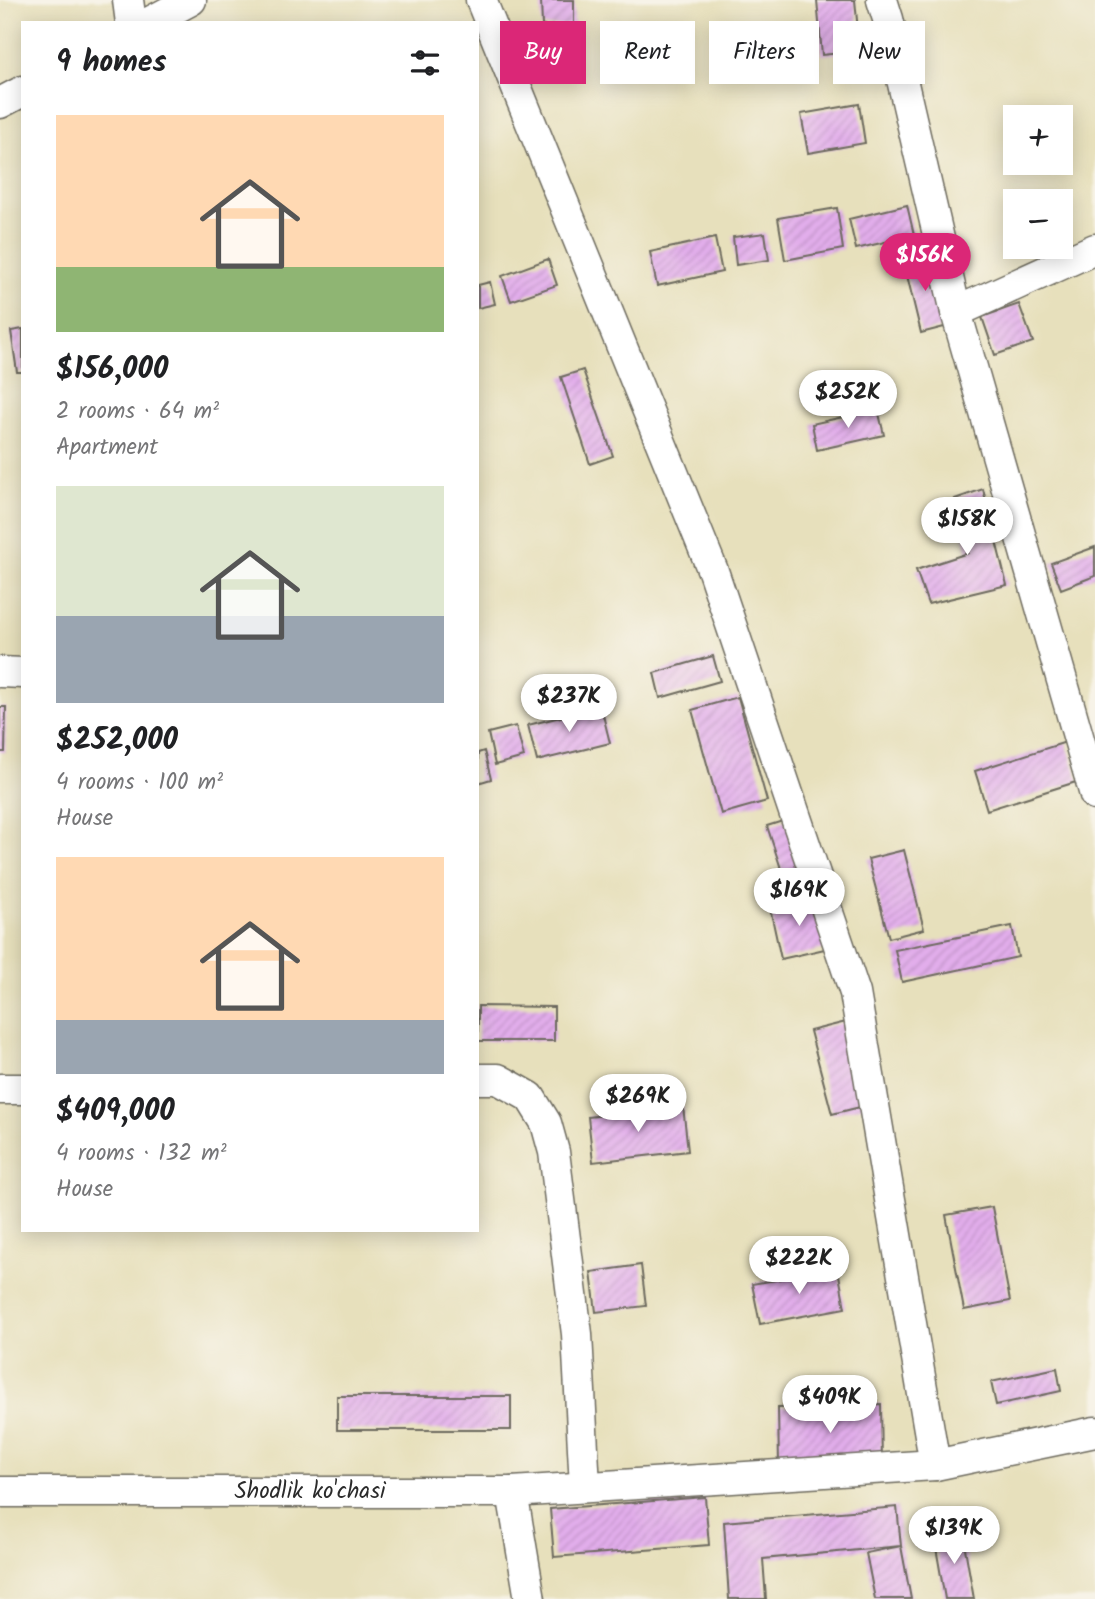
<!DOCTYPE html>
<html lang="en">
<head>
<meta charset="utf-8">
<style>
  body { margin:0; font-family:Kalam,sans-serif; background:#f6f6f6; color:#202124; height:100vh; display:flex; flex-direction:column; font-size:26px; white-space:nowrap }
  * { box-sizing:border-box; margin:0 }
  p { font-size:23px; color:#757577 }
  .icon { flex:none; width:38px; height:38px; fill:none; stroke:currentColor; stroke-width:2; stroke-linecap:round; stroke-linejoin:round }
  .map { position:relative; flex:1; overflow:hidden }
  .side { position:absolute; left:21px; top:21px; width:458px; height:1211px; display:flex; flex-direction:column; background:#fff; border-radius:0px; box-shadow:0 4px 18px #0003 }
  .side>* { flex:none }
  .hud { position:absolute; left:500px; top:21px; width:488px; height:63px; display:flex; gap:14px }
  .fabs { position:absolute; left:1003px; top:105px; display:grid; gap:14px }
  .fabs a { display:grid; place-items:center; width:70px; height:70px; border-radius:0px; background:#fff; box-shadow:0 4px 18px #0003; font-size:35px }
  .price { position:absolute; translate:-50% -60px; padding:0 16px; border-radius:24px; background:#fff; color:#222; font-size:23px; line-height:46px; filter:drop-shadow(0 2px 4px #0008) }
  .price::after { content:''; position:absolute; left:50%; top:42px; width:21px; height:16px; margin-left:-10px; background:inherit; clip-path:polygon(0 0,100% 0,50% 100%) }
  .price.on { background:#db2777; color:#fff }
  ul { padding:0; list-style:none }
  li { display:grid; align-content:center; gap:14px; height:371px; padding:0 35px }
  li span { display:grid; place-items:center; height:217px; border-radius:0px; color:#555 }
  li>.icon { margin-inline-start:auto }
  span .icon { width:126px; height:126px; fill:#fffc; stroke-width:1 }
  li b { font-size:30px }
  h2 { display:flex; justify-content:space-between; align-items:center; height:84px; padding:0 35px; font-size:30px }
  .tag { padding:0 24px; border-radius:0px; background:#fff; box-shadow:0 4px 18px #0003; font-size:24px; line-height:63px }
  .tag.on { background:#db2777; color:#fff }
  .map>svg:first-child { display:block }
  .building { fill:url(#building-hatch) }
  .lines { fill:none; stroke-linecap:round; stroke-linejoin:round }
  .minor-casing { stroke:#6d6a5e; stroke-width:33 }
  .minor { stroke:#fff; stroke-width:30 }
  .labels { text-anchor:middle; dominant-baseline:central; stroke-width:7; stroke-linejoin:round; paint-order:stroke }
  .street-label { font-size:23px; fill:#2b2b2b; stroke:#f7f3e8 }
</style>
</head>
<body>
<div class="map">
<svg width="1095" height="1599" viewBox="0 0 1095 1599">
  <defs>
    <pattern id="building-hatch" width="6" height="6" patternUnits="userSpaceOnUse" patternTransform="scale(1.75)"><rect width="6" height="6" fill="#e2adeb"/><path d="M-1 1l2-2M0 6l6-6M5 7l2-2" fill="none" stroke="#c295ca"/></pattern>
  </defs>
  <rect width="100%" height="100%" fill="#f7f3e8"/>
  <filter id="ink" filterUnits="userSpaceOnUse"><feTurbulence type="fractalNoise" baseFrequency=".0143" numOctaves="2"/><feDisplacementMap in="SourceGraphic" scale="14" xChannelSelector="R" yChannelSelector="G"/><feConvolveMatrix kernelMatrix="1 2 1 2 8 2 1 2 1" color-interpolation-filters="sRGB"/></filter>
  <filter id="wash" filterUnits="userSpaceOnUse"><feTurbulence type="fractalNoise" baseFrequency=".00686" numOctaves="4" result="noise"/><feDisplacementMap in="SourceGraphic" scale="28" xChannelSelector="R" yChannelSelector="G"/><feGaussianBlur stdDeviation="1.57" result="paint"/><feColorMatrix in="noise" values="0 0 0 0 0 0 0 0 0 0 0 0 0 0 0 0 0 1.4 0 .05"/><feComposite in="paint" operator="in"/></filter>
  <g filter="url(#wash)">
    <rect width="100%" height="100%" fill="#e7e0bc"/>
    <g id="blocks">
      <path class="building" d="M541 0H574V25L542 26Z
        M817 0H855L860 51 822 55Z
        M859 104 865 143 808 153 801 114Z
        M907 205 914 235 856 249 849 219Z
        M837 208 843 249 785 260 778 218Z
        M765 233 769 260 736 265 733 237Z
        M715 238 722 272 657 286 650 252Z
        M930 253 948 326 921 333 903 259Z
        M548 259 557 285 511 301 502 276Z
        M490 282 495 304 478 308V285Z
        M1019 304 1033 342 995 355 982 317Z
        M23 329V372H17L11 331Z
        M583 370 613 456 590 464 561 377Z
        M878 409 884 435 817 450 812 424Z
        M983 489 1007 585 928 604 916 570 968 553 955 499Z
        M1095 547V576L1061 589 1051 563Z
        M713 656 720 681 660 698 654 673Z
        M738 697 767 801 721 814 692 710Z
        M0 707H6L5 752H0Z
        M601 707 610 743 537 761 528 725Z
        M516 726 524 757 495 765 488 733Z
        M1066 742 1079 781 987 810 975 771Z
        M484 751 491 779 478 783V753Z
        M786 820 807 884 788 890 767 826Z
        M904 850 924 929 889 938 868 859Z
        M817 897 829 948 781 959 770 908Z
        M1012 926 1018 957 902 982 895 950Z
        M478 1006 554 1007V1041H478Z
        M850 1021 872 1104 832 1114 810 1031Z
        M683 1106 688 1151 593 1162 588 1117Z
        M992 1207 1010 1301 964 1310 946 1215Z
        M641 1265 646 1306 596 1312 591 1272Z
        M838 1269 845 1308 760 1324 752 1284Z
        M1057 1368 1061 1391 996 1405 991 1382Z
        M337 1396H511V1430H337Z
        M881 1404 882 1463 779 1466 778 1407Z
        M705 1497 709 1545 554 1557 550 1509Z
        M897 1507 901 1546 763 1559 766 1599H729L724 1522Z
        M962 1531 974 1599H945L934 1536Z
        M901 1546 911 1599H875L866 1553Z"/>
    </g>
  </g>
  <g filter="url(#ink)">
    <use href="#blocks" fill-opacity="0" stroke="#6d6a5e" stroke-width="2"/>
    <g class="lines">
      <defs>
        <g id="minor">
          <path d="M128 0 131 23"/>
          <path d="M481 0 713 571 855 993 935 1465"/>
          <path d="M882 0 888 19 956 312 1095 795"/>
          <path d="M148 23 191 0"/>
          <path d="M0 103 23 91"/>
          <path d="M956 312 1095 249"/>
          <path d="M0 672 23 673"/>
          <path d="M478 1079H498L530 1097 546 1123 554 1152 577 1334 585 1487"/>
          <path d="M0 1089H23"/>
          <path id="s1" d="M0 1492H512L530 1599"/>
          <path d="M512 1492 935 1465 1095 1432"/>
        </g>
      </defs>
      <use href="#minor" class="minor-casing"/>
      <use href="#minor" class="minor"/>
    </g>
  </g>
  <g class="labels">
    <g class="street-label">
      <text stroke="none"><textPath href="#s1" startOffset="310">Shodlik ko'chasi</textPath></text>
    </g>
  </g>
</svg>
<div class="fabs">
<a>+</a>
<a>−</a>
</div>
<b class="price on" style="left:925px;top:293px">$156K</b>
<b class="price" style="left:848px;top:430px">$252K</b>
<b class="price" style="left:967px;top:557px">$158K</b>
<b class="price" style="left:569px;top:734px">$237K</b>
<b class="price" style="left:799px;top:928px">$169K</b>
<b class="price" style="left:638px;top:1134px">$269K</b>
<b class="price" style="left:799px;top:1296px">$222K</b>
<b class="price" style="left:830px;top:1435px">$409K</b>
<b class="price" style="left:954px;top:1566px">$139K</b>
<div class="hud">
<a class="tag on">Buy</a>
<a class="tag">Rent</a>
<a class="tag">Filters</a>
<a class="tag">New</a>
</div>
<section class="side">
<h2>9 homes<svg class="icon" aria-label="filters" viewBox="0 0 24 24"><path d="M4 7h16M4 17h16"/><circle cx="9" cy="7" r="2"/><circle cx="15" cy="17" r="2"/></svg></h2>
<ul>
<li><span style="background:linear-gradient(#ffd9b3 70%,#8fb573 0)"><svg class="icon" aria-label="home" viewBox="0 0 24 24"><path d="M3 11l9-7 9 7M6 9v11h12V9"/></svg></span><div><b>$156,000</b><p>2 rooms · 64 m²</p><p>Apartment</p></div></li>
<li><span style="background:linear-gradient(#dfe7d0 60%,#9aa5b1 0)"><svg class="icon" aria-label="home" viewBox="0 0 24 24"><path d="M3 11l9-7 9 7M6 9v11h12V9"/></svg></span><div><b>$252,000</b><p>4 rooms · 100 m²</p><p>House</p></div></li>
<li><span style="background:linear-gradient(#ffd9b3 75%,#9aa5b1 0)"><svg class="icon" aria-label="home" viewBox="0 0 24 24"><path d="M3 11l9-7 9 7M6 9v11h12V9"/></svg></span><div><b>$409,000</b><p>4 rooms · 132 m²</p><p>House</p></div></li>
</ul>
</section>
</div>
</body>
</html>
